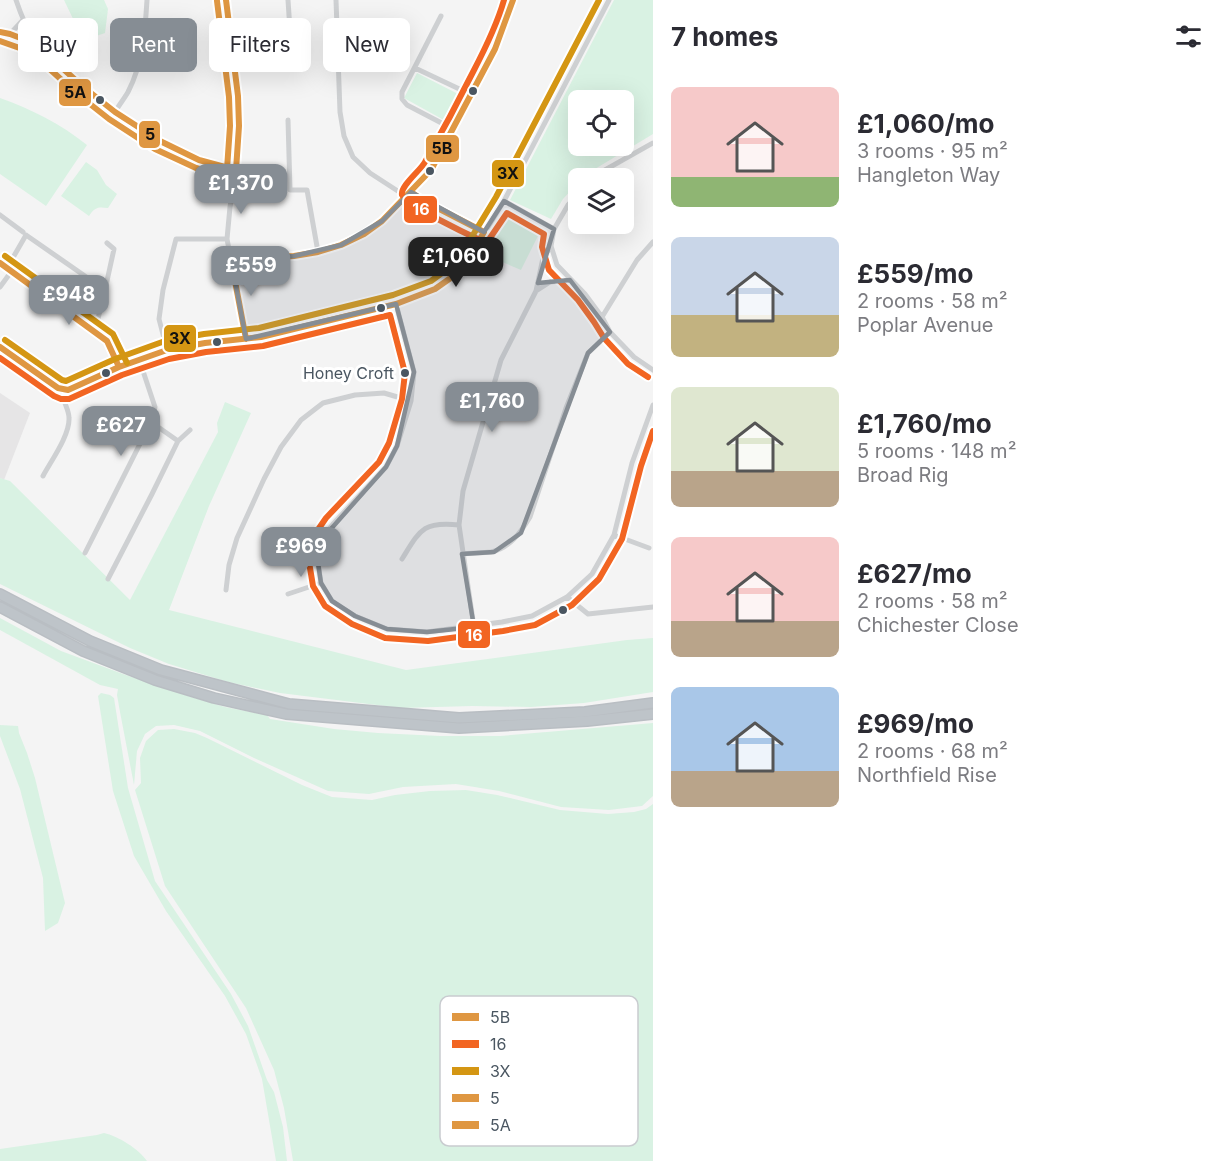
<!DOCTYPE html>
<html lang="en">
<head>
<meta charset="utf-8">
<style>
  body { margin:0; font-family:Inter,sans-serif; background:#f2f2f3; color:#2b2b33; height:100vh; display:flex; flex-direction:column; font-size:22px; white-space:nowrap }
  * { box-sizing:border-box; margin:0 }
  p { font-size:20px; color:#7c7c81 }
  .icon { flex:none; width:33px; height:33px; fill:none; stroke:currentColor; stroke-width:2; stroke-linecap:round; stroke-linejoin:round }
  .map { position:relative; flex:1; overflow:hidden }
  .panel { display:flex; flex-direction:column; background:#fff; width:570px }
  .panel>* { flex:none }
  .banner { position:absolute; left:18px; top:18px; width:544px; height:54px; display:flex; gap:12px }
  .controls { position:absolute; left:568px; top:90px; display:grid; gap:12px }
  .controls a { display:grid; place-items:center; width:66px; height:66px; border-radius:9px; background:#fff; box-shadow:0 6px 24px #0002; font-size:30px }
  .price { position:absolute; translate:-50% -51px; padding:0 14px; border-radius:12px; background:#868d94; color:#fff; font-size:20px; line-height:39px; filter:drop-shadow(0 2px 3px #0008) }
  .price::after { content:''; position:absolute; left:50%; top:36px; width:18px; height:14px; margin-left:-9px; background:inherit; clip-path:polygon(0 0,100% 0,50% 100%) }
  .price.on { background:#222; color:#fff }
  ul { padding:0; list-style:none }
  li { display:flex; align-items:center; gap:18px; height:150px; padding:0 18px }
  li span { display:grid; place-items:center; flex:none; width:168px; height:120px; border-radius:9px; color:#555 }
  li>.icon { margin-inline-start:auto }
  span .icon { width:72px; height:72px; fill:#fffc; stroke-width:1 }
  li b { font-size:26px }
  h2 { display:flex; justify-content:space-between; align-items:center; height:72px; padding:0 18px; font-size:26px }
  .chip { padding:0 21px; border-radius:9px; background:#fff; box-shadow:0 6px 24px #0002; font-size:21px; line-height:54px }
  .chip.on { background:#868d94; color:#fff }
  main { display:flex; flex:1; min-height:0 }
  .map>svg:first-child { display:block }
  .education { fill:#e6e5e6 }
  .green { fill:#d9f2e3; fill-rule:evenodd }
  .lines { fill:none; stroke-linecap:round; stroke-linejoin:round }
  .highway-casing { stroke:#b9bec3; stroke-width:12 }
  .street { stroke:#ced0d2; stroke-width:5 }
  .highway { stroke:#bec4c9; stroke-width:9 }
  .bus-1-casing { stroke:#fff; stroke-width:10 }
  .bus-2-casing { stroke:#fff; stroke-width:10 }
  .bus-3-casing { stroke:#fff; stroke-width:10 }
  .bus-4-casing { stroke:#fff; stroke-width:10 }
  .bus-5-casing { stroke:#fff; stroke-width:10 }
  .bus-1 { stroke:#df9742; stroke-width:6 }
  .bus-2 { stroke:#f26522; stroke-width:6 }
  .bus-3 { stroke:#d49613; stroke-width:6 }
  .bus-4 { stroke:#df9742; stroke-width:6 }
  .bus-5 { stroke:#df9742; stroke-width:6 }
  .marked { fill:#868d94; fill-opacity:0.2; stroke:#868d94; stroke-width:4.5; stroke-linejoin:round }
  .bus-dot { fill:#4a5661; stroke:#fff; stroke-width:2 }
  .labels { text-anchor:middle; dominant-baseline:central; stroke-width:6; stroke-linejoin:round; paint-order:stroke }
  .bus-label { font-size:16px; fill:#4a5661; stroke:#fff; text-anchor:end }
  .key { fill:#fff; stroke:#c9ccd0; stroke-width:1.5 }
  .key-label { font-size:16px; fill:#4a5661 }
  .line-badge { stroke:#fff; stroke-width:2 }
  .badge-label { font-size:16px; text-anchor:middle; font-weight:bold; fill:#fff }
  .pale-badge-label { font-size:16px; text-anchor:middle; font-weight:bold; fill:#111 }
</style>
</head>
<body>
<main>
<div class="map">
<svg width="653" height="1161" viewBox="0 0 653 1161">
  <rect width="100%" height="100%" fill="#f4f4f4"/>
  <path class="education" d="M0 393 30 413 4 480 0 478Z"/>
  <path class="green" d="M64 0H104L108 9 105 33 96 36 76 25Z
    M614 0H653V134L585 175 582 178H579V182L563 199 551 219 510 200ZM579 100H624V146H579Z
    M417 73 464 97 451 124 404 98Z
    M0 98C31 109 61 124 87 145L46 206 0 174Z
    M86 162 97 170 106 185 117 194 108 208C98 207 95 207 89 216L61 196Z
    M508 218 539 234 521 270 483 254 505 219Z
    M225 402 251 413 209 506 169 610 406 670 627 640 653 638V692L584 703 531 707 472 706 401 708 280 693 228 682 169 664 130 648 0 584V478L10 481 130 600 218 432 217 423Z
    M0 618 61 651 123 674 188 696 225 707 267 715 270 719 334 729 378 733 440 736H500L653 723V796L642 806 609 810 561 807 499 791 456 784 403 787 369 794 328 791 254 758 200 731 174 725 156 726 145 734 137 751 134 785 120 712 117 695 118 689 100 685 0 630Z
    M101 693 110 695 114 698 128 788 155 881 231 994 248 1026 267 1080 274 1092 283 1127 287 1161H276L262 1079 246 1034 225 996 166 911 134 856 113 791 98 696Z
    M0 725 18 726 19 733 27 753 35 778 65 903 58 923 45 931 43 878 20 789 0 736Z
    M174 729 195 733 207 738 302 785 332 797 372 800 395 795 430 791 466 790 497 795 560 810 608 814 634 812 646 809 653 804V1161H293L284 1108 274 1070 246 1008 165 886 135 790 141 783 140 758 146 741 158 730Z
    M104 1133C118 1136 139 1149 147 1161H0V1149L97 1135Z"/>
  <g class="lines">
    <defs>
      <path id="highway" d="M0 594 90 641 161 670 289 704 459 718 585 712 653 703
        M0 607 83 651 155 680 214 698 286 714 459 728 587 721 653 714"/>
    </defs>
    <use href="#highway" class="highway-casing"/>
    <path class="street" d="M16 0C21 15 27 29 35 42 42 53 56 62 65 71 114 115 171 157 236 170
      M226 0 238 96 239 126 236 170 230 207 227 239 246 339
      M288 0 290 30
      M336 0 340 112 344 136 353 157 370 173 407 197
      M441 16 402 92V99L407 105 453 129
      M336 31H366
      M0 32 10 34 36 44
      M10 34 23 20
      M415 68 472 95
      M115 112C119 105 124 99 128 92 143 63 145 32 147 0
      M288 120 290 190H307L318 252
      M593 178 596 175 653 143
      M411 192 422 200 484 232
      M504 201 554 229 551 246 557 265 585 294 602 317 610 332 634 357 653 370
      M0 215 23 232
      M554 229 568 205 579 193
      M231 260 294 256 318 252 341 245 364 234 382 221 431 170 495 49 510 11 513 0
      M0 263 95 331 107 341 119 367
      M7 268 26 235 105 290 95 331
      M0 287 11 272
      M105 290 114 249 107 243
      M536 291 550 282 570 280
      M396 304 414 372 411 401 397 446 386 467 333 524 322 539 318 563 321 583 332 601 355 616 387 629 427 632 502 622 532 616 567 597 592 574 614 535 632 463 653 405
      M602 317 637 260 653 242
      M0 347 58 388 63 390H68L119 367 167 350 205 343 261 337 396 304 435 289 452 277 469 258 504 201 609 0
      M167 350 159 319 163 290 176 239H227
      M178 441 190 430
      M43 476C51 461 70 435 69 418 69 408 61 400 63 390
      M614 535 649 548
      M85 553 151 422 155 407 139 359
      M462 554C472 553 482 553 491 552 509 549 521 532 530 517L566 408 588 353 610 332
      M402 559C420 530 423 521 459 525
      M108 579 152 494 178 441 151 422
      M226 590 229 565 237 538 264 479 281 447 301 420 323 403 355 395 384 393 411 401
      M288 594 321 583
      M567 597 588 614 653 607
      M474 627 459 525 463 491 501 360 536 291 543 258 551 246"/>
    <use href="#highway" class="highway"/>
    <defs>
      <path id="bus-1" d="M411 192 422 200 484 232
        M231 260 294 256 318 252 341 245 364 234 382 221 431 170 495 49 513 0
        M231 260 246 339
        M0 263 107 341 119 367
        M0 347 58 388 68 390 119 367 167 350 205 343 261 337 396 304 435 289 452 277 469 258 484 232"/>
      <path id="bus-2" d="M504 0C497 25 485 49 473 72 458 102 442 132 425 162 421 170 400 186 402 195 406 205 469 235 482 241H487L490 238 507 213 544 234 542 247 549 270 578 300 594 322 604 338 628 364 648 377
        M0 358 54 396 61 399H69L122 375 169 359 206 352 263 346 390 315 405 373 402 399 389 443 379 462 326 518 315 534 309 562 313 586 325 606 352 624 385 638 428 641 503 631 535 625 572 605 599 579 622 539 641 466 653 431"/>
      <path id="bus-3" d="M5 256 113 334 127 363
        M5 340 62 380 66 381 115 359 165 341 204 334 259 328 393 295 431 281 446 270 462 253 496 197 599 0"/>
      <path id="bus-4" d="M226 0 238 96 239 126 236 170
        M0 32 10 34 36 44 82 86 115 112 160 141 199 160 236 170"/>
      <path id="bus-5" d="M217 1 229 97 230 126 227 169
        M0 41 31 52 76 93 109 119 155 149 196 168 234 179"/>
    </defs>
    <use href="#bus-1" class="bus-1-casing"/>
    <use href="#bus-2" class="bus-2-casing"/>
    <use href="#bus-3" class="bus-3-casing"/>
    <use href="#bus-4" class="bus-4-casing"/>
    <use href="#bus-5" class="bus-5-casing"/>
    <use href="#bus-1" class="bus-1"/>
    <use href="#bus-2" class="bus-2"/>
    <use href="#bus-3" class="bus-3"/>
    <use href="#bus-4" class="bus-4"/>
    <use href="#bus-5" class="bus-5"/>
  </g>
  <path class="marked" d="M411 192 484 232 504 201 554 229 538 283 570 280 610 332 588 353 521 533 494 552 462 554 474 627 427 632 387 629 355 616 332 601 321 583 318 563 322 539 386 467 397 446 414 372 396 304 246 339 231 260 294 256 341 245 382 221Z"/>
  <g class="bus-dot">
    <circle cx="473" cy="91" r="5"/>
    <circle cx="100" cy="100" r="5"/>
    <circle cx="430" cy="171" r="5"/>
    <circle cx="381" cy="308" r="5"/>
    <circle cx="217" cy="342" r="5"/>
    <circle cx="106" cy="373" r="5"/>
    <circle cx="405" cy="373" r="5"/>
    <circle cx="563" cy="610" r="5"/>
  </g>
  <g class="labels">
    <g class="bus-label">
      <text x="394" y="373">Honey Croft</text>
    </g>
  </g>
  <rect x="440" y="996" width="198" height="150" rx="9" class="key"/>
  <rect x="452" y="1013" width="27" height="8" fill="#df9742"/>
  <rect x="452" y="1040" width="27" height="8" fill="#f26522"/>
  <rect x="452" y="1067" width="27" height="8" fill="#d49613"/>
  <rect x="452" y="1094" width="27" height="8" fill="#df9742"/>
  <rect x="452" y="1121" width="27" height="8" fill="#df9742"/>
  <g class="key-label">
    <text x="490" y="1023">5B</text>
    <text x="490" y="1050">16</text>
    <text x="490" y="1077">3X</text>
    <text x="490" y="1104">5</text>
    <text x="490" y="1131">5A</text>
  </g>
  <g class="line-badge">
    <rect x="58" y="78" width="34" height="29" rx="6" fill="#df9742"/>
    <rect x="138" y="120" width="23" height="29" rx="6" fill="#df9742"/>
    <rect x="425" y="134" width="35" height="29" rx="6" fill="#df9742"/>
    <rect x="491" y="159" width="34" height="29" rx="6" fill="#d49613"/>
    <rect x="403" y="195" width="35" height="29" rx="6" fill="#f26522"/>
    <rect x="163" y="324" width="34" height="29" rx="6" fill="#d49613"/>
    <rect x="457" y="620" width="34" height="29" rx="6" fill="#f26522"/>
  </g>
  <g class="badge-label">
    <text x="421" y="215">16</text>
    <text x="474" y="641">16</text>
  </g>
  <g class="pale-badge-label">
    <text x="75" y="98">5A</text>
    <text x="150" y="140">5</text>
    <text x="442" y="154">5B</text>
    <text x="508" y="179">3X</text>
    <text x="180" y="344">3X</text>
  </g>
</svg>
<div class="controls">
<a><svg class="icon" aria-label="locate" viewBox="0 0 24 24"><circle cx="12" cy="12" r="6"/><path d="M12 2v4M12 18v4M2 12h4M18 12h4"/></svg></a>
<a><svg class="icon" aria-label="layers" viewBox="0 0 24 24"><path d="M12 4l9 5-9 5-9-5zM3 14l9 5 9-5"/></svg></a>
</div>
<b class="price" style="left:241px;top:215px">£1,370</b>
<b class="price on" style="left:456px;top:288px">£1,060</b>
<b class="price" style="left:251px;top:297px">£559</b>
<b class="price" style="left:69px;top:326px">£948</b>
<b class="price" style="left:492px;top:433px">£1,760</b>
<b class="price" style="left:121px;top:457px">£627</b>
<b class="price" style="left:301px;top:578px">£969</b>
<div class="banner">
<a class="chip">Buy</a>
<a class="chip on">Rent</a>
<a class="chip">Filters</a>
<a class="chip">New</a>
</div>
</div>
<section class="panel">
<h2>7 homes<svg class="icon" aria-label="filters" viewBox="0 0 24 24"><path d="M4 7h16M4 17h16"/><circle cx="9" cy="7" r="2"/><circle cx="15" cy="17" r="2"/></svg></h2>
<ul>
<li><span style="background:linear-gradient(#f6c9c9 75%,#8fb573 0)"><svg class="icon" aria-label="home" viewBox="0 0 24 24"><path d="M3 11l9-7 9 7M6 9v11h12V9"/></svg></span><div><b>£1,060/mo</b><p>3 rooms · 95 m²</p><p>Hangleton Way</p></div></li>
<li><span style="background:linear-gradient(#c9d6e8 65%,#c2b280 0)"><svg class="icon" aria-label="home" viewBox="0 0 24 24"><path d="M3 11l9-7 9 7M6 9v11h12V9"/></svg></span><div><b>£559/mo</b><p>2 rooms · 58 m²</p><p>Poplar Avenue</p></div></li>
<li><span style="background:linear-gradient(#dfe7d0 70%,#b9a48a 0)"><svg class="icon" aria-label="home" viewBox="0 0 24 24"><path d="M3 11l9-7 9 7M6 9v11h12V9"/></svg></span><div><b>£1,760/mo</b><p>5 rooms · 148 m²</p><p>Broad Rig</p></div></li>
<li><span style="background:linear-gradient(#f6c9c9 70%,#b9a48a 0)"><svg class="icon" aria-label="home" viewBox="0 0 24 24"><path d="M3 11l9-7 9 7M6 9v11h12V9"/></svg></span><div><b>£627/mo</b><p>2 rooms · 58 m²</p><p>Chichester Close</p></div></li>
<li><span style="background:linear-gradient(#a9c7e8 70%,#b9a48a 0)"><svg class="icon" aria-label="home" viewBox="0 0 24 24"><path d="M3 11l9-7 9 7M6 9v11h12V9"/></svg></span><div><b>£969/mo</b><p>2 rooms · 68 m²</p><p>Northfield Rise</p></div></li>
</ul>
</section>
</main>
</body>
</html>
